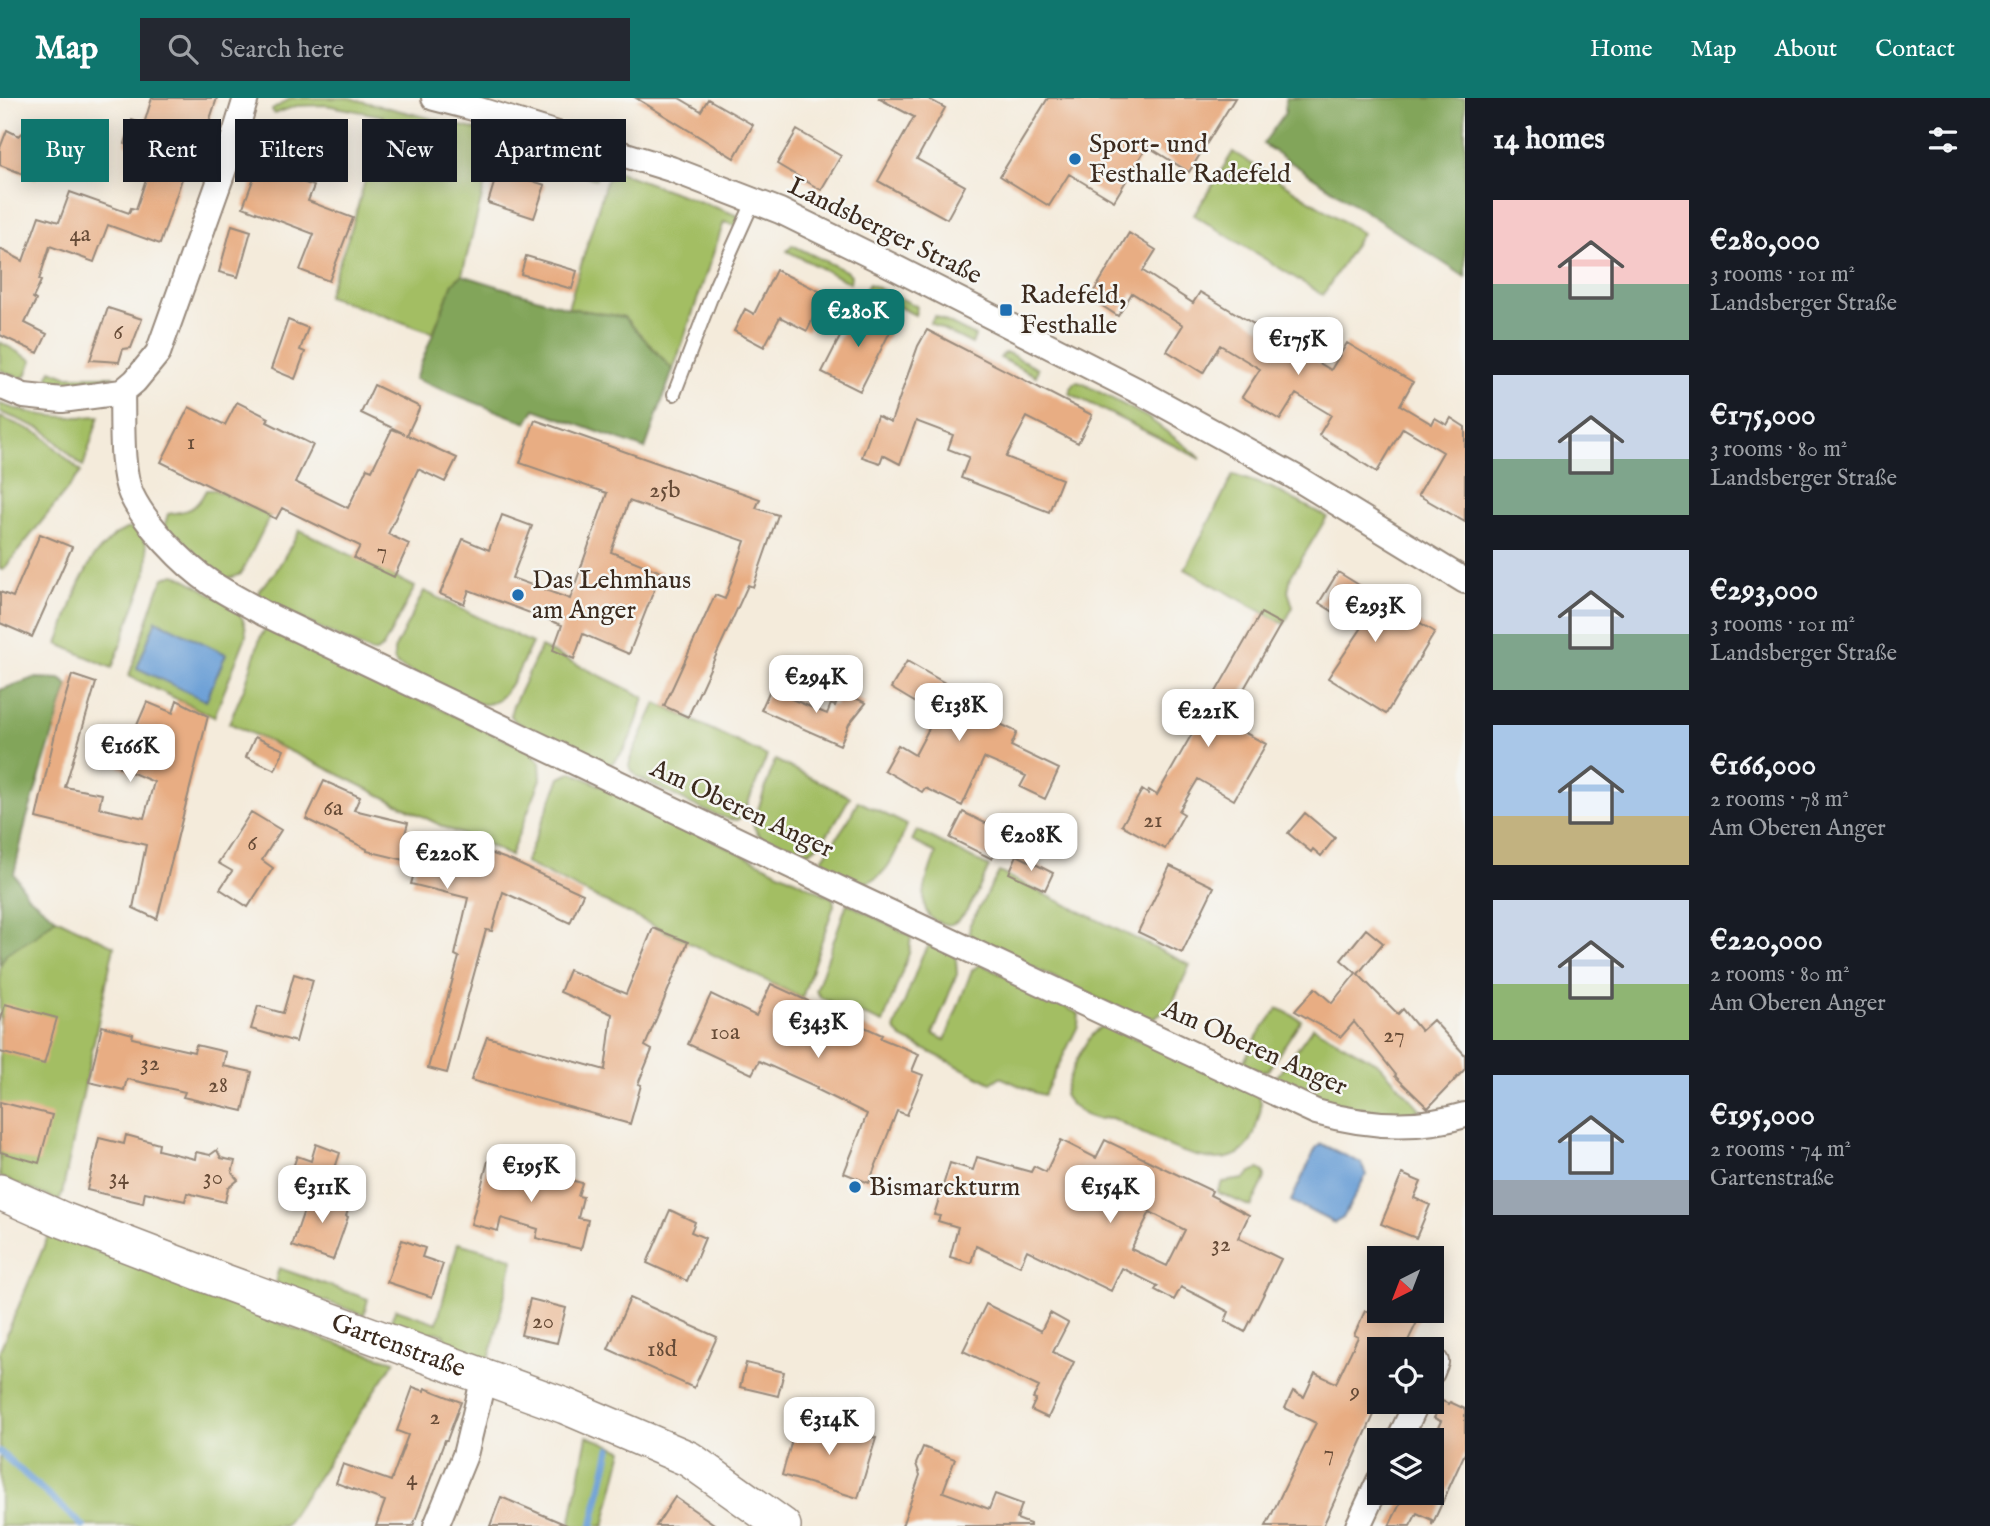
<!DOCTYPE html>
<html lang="en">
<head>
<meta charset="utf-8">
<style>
  body { margin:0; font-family:"IM FELL English",serif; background:#242831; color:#f1f3f6; height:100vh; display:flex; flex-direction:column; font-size:26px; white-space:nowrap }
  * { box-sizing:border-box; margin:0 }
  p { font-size:23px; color:#9ea1a6 }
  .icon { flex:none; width:38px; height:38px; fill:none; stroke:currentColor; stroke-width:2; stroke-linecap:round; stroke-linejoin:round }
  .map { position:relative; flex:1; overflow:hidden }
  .drawer { display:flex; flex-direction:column; background:#171b24; width:525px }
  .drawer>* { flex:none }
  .guide { position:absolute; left:21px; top:21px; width:665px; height:63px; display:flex; gap:14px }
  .needle { width:46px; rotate:222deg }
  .tools { position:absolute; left:1367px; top:1148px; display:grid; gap:14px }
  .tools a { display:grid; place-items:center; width:77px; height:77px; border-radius:0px; background:#171b24; box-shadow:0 4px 18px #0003; font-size:35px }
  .price { position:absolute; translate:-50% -60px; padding:0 16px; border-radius:14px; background:#fff; color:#222; font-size:23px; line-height:46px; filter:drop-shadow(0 2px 4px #0008) }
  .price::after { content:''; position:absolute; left:50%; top:42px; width:21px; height:16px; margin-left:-10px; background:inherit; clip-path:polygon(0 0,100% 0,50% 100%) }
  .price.on { background:#0f766e; color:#fff }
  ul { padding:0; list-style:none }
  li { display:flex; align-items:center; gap:21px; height:175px; padding:0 28px }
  li span { display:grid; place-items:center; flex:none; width:196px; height:140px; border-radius:0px; color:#555 }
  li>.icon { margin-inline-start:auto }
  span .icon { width:84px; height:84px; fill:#fffc; stroke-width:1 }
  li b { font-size:30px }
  h2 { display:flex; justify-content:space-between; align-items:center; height:84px; padding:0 28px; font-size:30px }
  .tag { padding:0 24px; border-radius:0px; background:#171b24; box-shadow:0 4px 18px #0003; font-size:24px; line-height:63px }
  .tag.on { background:#0f766e; color:#fff }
  header { display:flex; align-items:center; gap:42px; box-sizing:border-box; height:98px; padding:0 35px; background:#0f766e; color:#fff }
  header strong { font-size:33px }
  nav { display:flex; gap:38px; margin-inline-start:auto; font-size:24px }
  .search { width:490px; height:63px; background:#242831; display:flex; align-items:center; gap:18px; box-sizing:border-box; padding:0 24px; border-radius:0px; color:#9ea1a6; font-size:26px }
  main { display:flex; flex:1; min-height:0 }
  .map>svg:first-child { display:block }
  .green { fill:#a3be64; stroke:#6f7441; stroke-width:2 }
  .forest { fill:#82a55a; stroke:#5e683c; stroke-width:2 }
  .water { fill:#6a9fd6; stroke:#52647a; stroke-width:2 }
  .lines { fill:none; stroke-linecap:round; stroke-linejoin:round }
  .stream { stroke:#6a9fd6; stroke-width:7 }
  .building { fill:#e8ad83; fill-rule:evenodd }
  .service-casing { stroke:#988a7c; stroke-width:16 }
  .minor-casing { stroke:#988a7c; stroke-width:28 }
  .secondary-casing { stroke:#988a7c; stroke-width:38 }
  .service { stroke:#fff; stroke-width:12 }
  .minor { stroke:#fff; stroke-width:24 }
  .secondary { stroke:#fff; stroke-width:35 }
  .poi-dot { fill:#1f6fb2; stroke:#f6f6f2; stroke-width:2.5 }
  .labels { text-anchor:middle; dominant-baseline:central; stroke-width:5; stroke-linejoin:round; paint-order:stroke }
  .number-label { font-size:23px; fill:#664b37 }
  .poi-label { font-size:26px; fill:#3b2a1e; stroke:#f6f6f2; text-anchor:start }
  .street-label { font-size:26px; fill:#3b2a1e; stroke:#f6f6f2 }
</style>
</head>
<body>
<header>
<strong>Map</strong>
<div class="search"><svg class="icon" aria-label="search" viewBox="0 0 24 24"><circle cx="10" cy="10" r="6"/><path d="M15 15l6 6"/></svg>Search here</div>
<nav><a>Home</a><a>Map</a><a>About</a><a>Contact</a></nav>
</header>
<main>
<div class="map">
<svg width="1465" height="1428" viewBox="0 0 1465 1428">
  <rect width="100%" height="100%" fill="#f6f6f2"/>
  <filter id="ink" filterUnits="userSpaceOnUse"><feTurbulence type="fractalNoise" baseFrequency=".0143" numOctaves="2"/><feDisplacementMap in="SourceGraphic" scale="14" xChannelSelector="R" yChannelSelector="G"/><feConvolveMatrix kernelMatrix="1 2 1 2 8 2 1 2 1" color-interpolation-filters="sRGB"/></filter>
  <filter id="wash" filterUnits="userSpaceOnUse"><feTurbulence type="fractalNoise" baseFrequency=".00686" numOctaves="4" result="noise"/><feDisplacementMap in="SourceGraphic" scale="28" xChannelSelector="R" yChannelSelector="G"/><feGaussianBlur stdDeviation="1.57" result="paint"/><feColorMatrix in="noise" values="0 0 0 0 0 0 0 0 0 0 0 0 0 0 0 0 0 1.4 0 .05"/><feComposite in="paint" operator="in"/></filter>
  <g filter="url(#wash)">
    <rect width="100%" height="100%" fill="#f4ebdb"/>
    <path class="green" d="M291 0H349L473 31 491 37 497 41 498 52 494 51 462 177 453 185 433 235 327 198 352 129 383 18 326 7 296 8 274 16 272 12Z
      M522 46 598 68 600 71 596 81 517 57Z
      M1233 54 1362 135 1323 197 1194 117Z
      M616 73 739 118 737 128 724 124 673 272 624 219 568 210 606 84 612 75Z
      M792 147 848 174 851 177 850 185 787 153Z
      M869 186 915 207 917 209 915 217 865 192Z
      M935 218 975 238 972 246 930 225Z
      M0 244 32 262 26 278 21 280 0 272Z
      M1004 255H1008L1038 270 1036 278 1000 260Z
      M51 272 66 278H114C98 286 57 300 48 278Z
      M1076 284 1082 285 1147 319 1195 355 1201 361 1069 295 1073 286Z
      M0 306C34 318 63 321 99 318L83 369 44 332 0 314Z
      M0 319 41 336 81 374 3 472 0 471Z
      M1233 377 1270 389 1327 419 1291 478 1288 493 1293 509 1284 526 1185 471Z
      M206 392H215L270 418 241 476C236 478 231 481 225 480 211 478 176 440 164 429L168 416C189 413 196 412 206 392Z
      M133 430C163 446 140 494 131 517 125 535 119 552 112 570L58 546 79 486 94 458 115 437 126 431Z
      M300 432 415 489 383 549 376 554H371L260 502 258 497 260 491 276 473Z
      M174 476C186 480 232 507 240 517 245 523 246 531 246 538L214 619 129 578 157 494 164 480Z
      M424 493 532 545C523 562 508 604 487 606 483 607 480 606 476 605L397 567 394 562V552Z
      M268 530 530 653 540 664 541 681 510 758 485 745 448 731 326 670 229 625 245 588 260 540 264 533Z
      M541 549 644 599C639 619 628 654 611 666L604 665 517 625 510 618 512 610Z
      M656 605 767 658 743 717 737 722C714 721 661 690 637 679L629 668 631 659Z
      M775 662 850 699C840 715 822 754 802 756 794 757 787 752 781 750 767 744 758 741 753 726Z
      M572 674 833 800 834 807 802 900 525 765 558 685 560 680Z
      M858 703 907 727C898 749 886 791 854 784 842 781 830 772 819 766L849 721Z
      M917 732 989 769C981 785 970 816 954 825 949 828 943 826 938 824 912 814 929 773 936 755L912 743Z
      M999 774 1190 867 1171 908 1154 920 1137 919 971 840 969 836 970 826Z
      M847 805 911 838 909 855 883 925 821 900 816 893Z
      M56 820 114 848 62 1096 59 1103 0 1079V867L7 855 36 838Z
      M930 846 952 854 956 861 957 876 933 936 945 942 972 872 981 866 1079 916 1078 928 1044 997 1036 995 1000 979 991 985 902 940 896 934 895 929 922 858Z
      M1278 910 1301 922 1268 972 1260 974 1248 968 1244 963 1258 937Z
      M1104 927 1256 993C1265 1007 1260 1014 1256 1029 1239 1097 1151 1038 1114 1021 1107 1018 1105 1021 1098 1021 1086 1020 1070 1008 1064 997 1069 977 1085 936 1104 927Z
      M1313 929 1379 966 1421 1012 1398 1018 1343 1012 1310 999 1276 980Z
      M1259 1071 1264 1074 1265 1080 1251 1109 1217 1094 1223 1084 1244 1081 1251 1074Z
      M50 1134C123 1164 195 1194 268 1221 310 1237 351 1252 395 1263L285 1428H0V1252Z
      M458 1145 512 1160 513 1162 491 1255 488 1262 448 1248C444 1237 447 1236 433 1234L428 1241 389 1226 396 1211 437 1225Z
      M279 1170 368 1201 364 1217 277 1186 276 1180Z
      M587 1338 623 1352 604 1428H570Z"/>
    <path class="forest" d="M1286 0H1465V179L1263 46 1285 15Z
      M462 177 568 210 624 219 673 272 645 351 535 311 527 325 415 281 453 185Z
      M34 580 60 581 68 587 26 723 14 776 28 798 56 820 36 838 7 855 0 867V592Z"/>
    <path class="water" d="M156 522 226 556 206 603 137 570Z
      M1321 1046 1361 1065 1366 1077 1343 1120 1334 1125 1291 1103 1316 1050Z"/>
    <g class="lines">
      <path class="stream" d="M0 1354 83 1428
        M592 1428 610 1351"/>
    </g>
    <g id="blocks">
      <path class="building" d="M152 0H217L202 45 195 42 160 146 108 127 94 164 50 148 39 182 41 183 33 200 36 202 25 225 47 236 38 255 0 237V151L23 163 39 118 59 124 70 94 129 115 131 110 136 111 151 66 133 60 136 50 125 46 132 22 144 26Z
        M636 0H679L701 13 708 1 753 27 734 60Z
        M878 0H927L945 10 917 61 965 88 947 121 878 83 914 19Z
        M1048 0H1235L1189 74 1147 48 1114 103 1069 76 1049 108 1000 78Z
        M7 32 19 38 26 32 36 36 39 45 49 49 36 81 0 67V50Z
        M797 32 841 58 821 92 777 66Z
        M259 66 300 81 299 83 314 88 308 103 353 120 329 183 300 172 314 136 243 109Z
        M498 72 545 87 534 120 488 105Z
        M232 127 251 133 238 179 219 174Z
        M1129 135 1156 152 1143 173 1193 205 1200 194 1331 272 1347 245 1413 284 1400 307 1432 326 1435 320 1447 327 1451 320 1465 329V424L1418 397 1443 354 1403 330 1377 374 1319 337 1331 317 1296 296 1280 322 1242 299 1260 271 1220 247 1203 275 1167 253 1183 227 1132 195 1118 218 1090 200Z
        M526 158 577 173 572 191 521 176Z
        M776 172 825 196 807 233 780 219 764 249 734 233 745 211 754 216Z
        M861 208 894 226 860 293 822 274 844 231 848 234Z
        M108 210 142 221 131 250 123 251 119 264 90 262Z
        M288 222 308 230 300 252 305 254 295 281 271 271Z
        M927 232 1092 317 1078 345 1027 319 1006 359 1062 381 1049 414 961 380 969 359 948 351 953 337 916 323 900 366 883 357 880 365 862 359 877 318 891 324 918 248Z
        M374 287 420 309 407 337 457 360 445 384 418 371 388 436 409 446 394 479 354 460 360 448 282 410 276 421 161 364 189 309 225 327 237 304 269 320 267 324 313 347 295 384 348 410 367 370 372 372 392 331 405 336 361 315Z
        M535 322 760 401 756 410 778 417 753 489 748 487 688 619 664 608 715 497 725 501 745 443 629 403 611 454 661 474 629 556 583 536 574 561 553 552 562 527 469 492 464 506 440 496 463 441 489 452 502 417 532 428 512 480 570 501 607 395 520 365Z
        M40 436 72 449 32 539 0 525V494L13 499Z
        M1338 474 1435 534 1386 616 1328 580 1361 531 1319 505Z
        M1261 515 1281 526 1225 624 1266 646 1234 702 1198 681 1179 713 1184 716 1165 751 1122 727 1142 692 1148 696 1149 692 1157 697Z
        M907 563 979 605 975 614 1017 634 1011 648 1059 671 1045 701 1020 689 1026 678 984 660 962 708 925 690 922 694 884 672 898 647 915 657 936 617 891 590Z
        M72 577 96 585 65 689 102 696 99 710 144 720 154 684 119 669 147 604 173 615 177 602 208 618 157 821 133 810 146 747 36 720 57 627Z
        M770 592 827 616 831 606 835 608 841 593 866 605 849 626 840 647 761 612Z
        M255 639 284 652 275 672 246 659Z
        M324 683 360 699 354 712 408 725 404 739 480 759 482 752 512 763 583 796 570 825 503 794 492 833 486 832 447 975 428 970 459 859 455 857 468 800 411 786 417 765 367 753V751L306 721Z
        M251 714 281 732 262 762 273 770 248 809 220 791 232 773 218 765Z
        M963 714 1005 735 992 761 950 740Z
        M1305 715 1335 740 1321 758 1313 751 1311 754 1288 735Z
        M1017 757 1053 775 1045 792 1009 775Z
        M1170 768 1214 789 1182 855 1138 834Z
        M653 830 688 844 645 948 652 952 638 986 641 987 630 1026 471 982 487 939 605 972 612 916 560 894 569 872 626 896Z
        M1366 831 1383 845 1358 876 1398 916 1403 911 1421 933 1433 922 1465 957V971L1428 1010 1395 978 1396 977 1354 924 1341 939 1295 913 1315 890 1332 905 1356 875 1341 862Z
        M294 876 313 882 296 944 251 931 258 908 283 915Z
        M771 886 882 937 880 940 919 956 912 973 923 977 907 1017 897 1013 869 1085 844 1075 867 1016 816 991 817 989 759 963 752 976 688 946 711 896 756 918Z
        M5 906 57 920 44 966 0 954V925Z
        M102 928 133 936 132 940 194 954 196 947 226 954 223 968 252 974 243 1013 183 999 185 994 127 981 124 992 89 984Z
        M0 1004 52 1017 39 1065 0 1054Z
        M126 1037 159 1046 158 1052 195 1061 196 1054 210 1057 217 1052 221 1060 235 1063 232 1075 238 1082 228 1090 225 1104 187 1095 185 1103 145 1094 143 1105 87 1092 99 1040 124 1046Z
        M1061 1042 1096 1060 1105 1042 1212 1093 1210 1097 1249 1117 1238 1140 1281 1161 1245 1234 1225 1223 1229 1214 1201 1199 1181 1189 1174 1202 1155 1192 1158 1188 1122 1170 1111 1193 1027 1152 1020 1168 976 1148 971 1165 950 1159 958 1129 938 1123 940 1118 934 1117 950 1065 973 1072 977 1059 1031 1074 1034 1068 1046 1074ZM1150 1114 1185 1132 1167 1168 1131 1151Z
        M316 1046 340 1055 327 1094 289 1081 297 1058 311 1063Z
        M488 1063 554 1081V1078L582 1085 578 1098 583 1099 578 1120 588 1122 581 1151 536 1140 538 1131 501 1120 498 1133 471 1126Z
        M1402 1076 1421 1084 1414 1100 1430 1107 1416 1140 1381 1126Z
        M311 1092 350 1106 346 1118 348 1119 333 1162 292 1148Z
        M670 1112 695 1124 691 1134 705 1140 687 1183 647 1165Z
        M402 1142 425 1150 422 1159 443 1166 432 1199 387 1184Z
        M630 1200 717 1239 694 1290 608 1251Z
        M530 1201 566 1210 557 1245 521 1237Z
        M986 1206 1041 1233 1050 1215 1068 1225 1053 1254 1074 1264 1048 1320 1031 1312 1036 1301 1033 1300 1039 1289 963 1253Z
        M1365 1213H1409L1420 1218 1404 1251H1379V1306L1323 1428H1266L1316 1325 1285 1310 1293 1293 1304 1299 1315 1275 1336 1285 1358 1239 1354 1237Z
        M746 1265 784 1274 778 1298 740 1289Z
        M413 1289 424 1293 425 1290 461 1304 447 1342H445L413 1428H376L385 1403 336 1385 343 1366 391 1383 408 1337 397 1333Z
        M1442 1303 1449 1306 1450 1304 1465 1311V1355L1432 1427V1422L1417 1415 1410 1428H1389L1400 1406 1387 1401 1390 1395H1432V1343L1441 1323 1434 1320Z
        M799 1318 876 1340 858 1400 782 1377Z
        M923 1349 955 1361 943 1394 989 1411 995 1396 1022 1406 1017 1421 1030 1426V1428H902L920 1377 916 1366Z
        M501 1399 569 1428H490Z
        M675 1399 717 1428H656Z"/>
    </g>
  </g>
  <g filter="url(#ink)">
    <use href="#blocks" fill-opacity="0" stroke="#988a7c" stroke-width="2"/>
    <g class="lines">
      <defs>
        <path id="service" d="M674 296 715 189 754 102"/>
        <path id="minor" d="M434 0 473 10 671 71 780 113 890 167 1144 296 1295 379 1465 483
          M0 288 24 298 62 302 122 294 135 283 158 255 226 65 246 0
          M122 294C123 321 120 372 131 396 145 426 184 467 211 485 227 496 246 505 263 515L844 793 1316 1014C1365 1028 1416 1032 1465 1017
          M1432 1274 1436 1264
          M1399 1342 1417 1304
          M436 1428 465 1357 484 1279
          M1358 1428 1379 1383"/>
        <g id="secondary">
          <path id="s1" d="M0 1094 63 1122 222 1183 565 1308 689 1361 783 1428"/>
        </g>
      </defs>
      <use href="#service" class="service-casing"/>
      <use href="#minor" class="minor-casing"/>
      <use href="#secondary" class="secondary-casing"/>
      <use href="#service" class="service"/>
      <use href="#minor" class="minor"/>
      <use href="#secondary" class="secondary"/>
    </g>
  </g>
  <g class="poi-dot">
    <circle cx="1075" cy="61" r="7"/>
    <rect x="999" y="205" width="14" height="14" rx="3.5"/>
    <circle cx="518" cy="497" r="7"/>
    <circle cx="855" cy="1089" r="7"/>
  </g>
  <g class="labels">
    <g class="number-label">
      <text x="80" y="136">4a</text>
      <text x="118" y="234">6</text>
      <text x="191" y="344">1</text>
      <text x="665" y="392">25b</text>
      <text x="382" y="453">7</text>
      <text x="333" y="710">6a</text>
      <text x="1153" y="722">21</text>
      <text x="252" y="745">6</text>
      <text x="725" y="934">10a</text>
      <text x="1394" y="937">27</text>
      <text x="150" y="965">32</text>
      <text x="218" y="987">28</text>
      <text x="119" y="1079">34</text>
      <text x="213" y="1079">30</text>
      <text x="1221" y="1146">32</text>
      <text x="543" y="1223">20</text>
      <text x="662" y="1251">18d</text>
      <text x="1355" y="1293">9</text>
      <text x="435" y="1319">2</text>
      <text x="1329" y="1355">7</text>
      <text x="412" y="1380">4</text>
    </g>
    <g class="poi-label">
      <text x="1089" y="46">Sport- und<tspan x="1089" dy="30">Festhalle Radefeld</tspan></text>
      <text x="1020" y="197">Radefeld,<tspan x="1020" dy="30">Festhalle</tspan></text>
      <text x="532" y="482">Das Lehmhaus<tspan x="532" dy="30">am Anger</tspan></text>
      <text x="869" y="1089">Bismarckturm</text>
    </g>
    <g class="street-label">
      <text transform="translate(885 133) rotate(26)">Landsberger Straße</text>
      <text transform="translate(742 711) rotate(25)">Am Oberen Anger</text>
      <text transform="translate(1255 950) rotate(24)">Am Oberen Anger</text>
      <text stroke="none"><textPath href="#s1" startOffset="427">Gartenstraße</textPath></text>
    </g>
  </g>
</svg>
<div class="tools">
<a><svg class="needle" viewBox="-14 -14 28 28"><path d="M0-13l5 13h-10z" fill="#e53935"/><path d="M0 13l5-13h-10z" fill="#9ea1a6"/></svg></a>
<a><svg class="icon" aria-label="locate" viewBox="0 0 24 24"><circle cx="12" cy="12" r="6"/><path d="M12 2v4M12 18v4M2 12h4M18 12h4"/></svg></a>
<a><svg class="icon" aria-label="layers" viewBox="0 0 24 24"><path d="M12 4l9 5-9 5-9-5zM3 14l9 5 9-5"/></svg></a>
</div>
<b class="price on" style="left:858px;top:251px">€280K</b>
<b class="price" style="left:1298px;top:279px">€175K</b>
<b class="price" style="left:1375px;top:546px">€293K</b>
<b class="price" style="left:816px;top:617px">€294K</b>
<b class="price" style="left:959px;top:645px">€138K</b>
<b class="price" style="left:1208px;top:651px">€221K</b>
<b class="price" style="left:130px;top:686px">€166K</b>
<b class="price" style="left:1031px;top:775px">€208K</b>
<b class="price" style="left:447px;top:793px">€220K</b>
<b class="price" style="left:818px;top:962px">€343K</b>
<b class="price" style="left:531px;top:1106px">€195K</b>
<b class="price" style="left:322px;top:1127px">€311K</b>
<b class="price" style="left:1110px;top:1127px">€154K</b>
<b class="price" style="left:829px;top:1359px">€314K</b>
<div class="guide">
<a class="tag on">Buy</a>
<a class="tag">Rent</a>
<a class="tag">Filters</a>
<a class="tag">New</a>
<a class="tag">Apartment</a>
</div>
</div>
<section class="drawer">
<h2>14 homes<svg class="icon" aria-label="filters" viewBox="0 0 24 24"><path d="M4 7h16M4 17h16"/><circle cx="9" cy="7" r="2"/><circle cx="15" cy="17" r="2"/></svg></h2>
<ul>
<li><span style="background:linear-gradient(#f6c9c9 60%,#7fa58c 0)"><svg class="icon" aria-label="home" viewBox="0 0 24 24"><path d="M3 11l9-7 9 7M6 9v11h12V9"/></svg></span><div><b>€280,000</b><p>3 rooms · 101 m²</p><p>Landsberger Straße</p></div></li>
<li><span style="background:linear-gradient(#c9d6e8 60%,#7fa58c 0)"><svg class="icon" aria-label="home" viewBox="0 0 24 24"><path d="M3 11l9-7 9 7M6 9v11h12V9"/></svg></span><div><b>€175,000</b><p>3 rooms · 80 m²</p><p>Landsberger Straße</p></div></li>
<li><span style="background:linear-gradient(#c9d6e8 60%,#7fa58c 0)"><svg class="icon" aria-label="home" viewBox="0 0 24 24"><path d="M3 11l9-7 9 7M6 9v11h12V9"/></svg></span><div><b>€293,000</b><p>3 rooms · 101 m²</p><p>Landsberger Straße</p></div></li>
<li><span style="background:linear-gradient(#a9c7e8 65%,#c2b280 0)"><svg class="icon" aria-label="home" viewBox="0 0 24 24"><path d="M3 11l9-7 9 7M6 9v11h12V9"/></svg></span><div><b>€166,000</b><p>2 rooms · 78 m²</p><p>Am Oberen Anger</p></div></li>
<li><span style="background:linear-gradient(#c9d6e8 60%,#8fb573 0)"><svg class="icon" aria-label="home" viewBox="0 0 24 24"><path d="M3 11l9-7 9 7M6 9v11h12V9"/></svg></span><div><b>€220,000</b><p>2 rooms · 80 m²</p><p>Am Oberen Anger</p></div></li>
<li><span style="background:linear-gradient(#a9c7e8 75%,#9aa5b1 0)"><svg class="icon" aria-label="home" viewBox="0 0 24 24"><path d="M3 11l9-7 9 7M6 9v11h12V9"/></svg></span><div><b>€195,000</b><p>2 rooms · 74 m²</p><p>Gartenstraße</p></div></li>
</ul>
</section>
</main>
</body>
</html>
